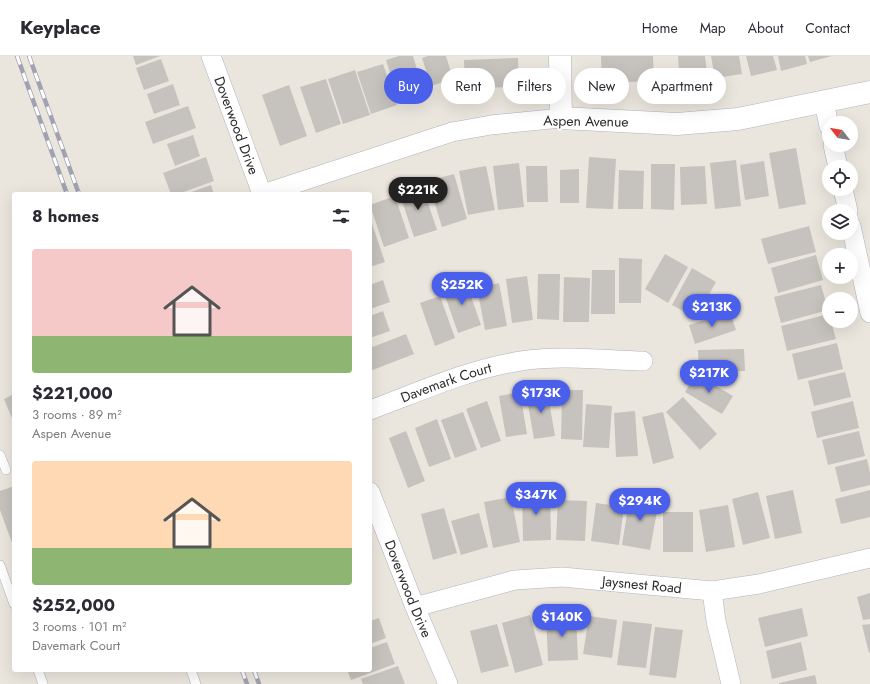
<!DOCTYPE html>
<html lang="en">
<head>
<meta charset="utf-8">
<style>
  body { margin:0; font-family:Jost,sans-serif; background:#f2f2f3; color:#2b2b33; height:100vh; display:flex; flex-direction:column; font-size:15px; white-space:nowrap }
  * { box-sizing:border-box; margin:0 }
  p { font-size:13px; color:#7c7c81 }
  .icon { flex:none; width:22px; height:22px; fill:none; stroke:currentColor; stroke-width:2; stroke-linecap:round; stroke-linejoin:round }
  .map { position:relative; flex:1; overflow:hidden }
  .details { position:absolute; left:12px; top:136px; width:360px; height:480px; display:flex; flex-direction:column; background:#fff; border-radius:4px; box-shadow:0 4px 16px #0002 }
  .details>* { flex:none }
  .hud { position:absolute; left:384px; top:12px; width:380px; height:36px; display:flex; gap:8px }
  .needle { width:26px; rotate:301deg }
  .controls { position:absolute; left:822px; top:60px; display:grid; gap:8px }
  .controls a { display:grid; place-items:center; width:36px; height:36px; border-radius:50%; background:#fff; box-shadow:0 4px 16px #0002; font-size:20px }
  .price { position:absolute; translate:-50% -34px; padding:0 9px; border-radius:14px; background:#4b60ea; color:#fff; font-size:13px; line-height:26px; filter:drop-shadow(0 1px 2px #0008) }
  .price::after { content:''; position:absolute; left:50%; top:24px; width:12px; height:9px; margin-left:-6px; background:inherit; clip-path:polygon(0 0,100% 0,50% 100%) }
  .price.current { background:#222; color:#fff }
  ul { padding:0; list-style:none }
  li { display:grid; align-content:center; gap:8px; height:212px; padding:0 20px }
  li span { display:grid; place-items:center; height:124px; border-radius:4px; color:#555 }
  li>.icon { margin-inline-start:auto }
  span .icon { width:72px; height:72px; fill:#fffc; stroke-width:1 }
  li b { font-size:17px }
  h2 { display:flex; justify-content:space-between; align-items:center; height:48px; padding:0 20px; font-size:17px }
  .tag { padding:0 14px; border-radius:18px; background:#fff; box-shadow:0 4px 16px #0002; font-size:14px; line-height:36px }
  .tag.current { background:#4b60ea; color:#fff }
  header { display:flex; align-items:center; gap:24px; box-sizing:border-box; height:56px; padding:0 20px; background:#fff; border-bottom:1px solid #e1e1e2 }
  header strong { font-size:19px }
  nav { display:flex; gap:22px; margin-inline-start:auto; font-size:14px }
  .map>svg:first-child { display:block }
  .building { fill:#c6c2bd }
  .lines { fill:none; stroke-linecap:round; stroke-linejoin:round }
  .lane-casing { stroke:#b0b3bc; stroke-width:10 }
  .street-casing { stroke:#b0b3bc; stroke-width:20 }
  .secondary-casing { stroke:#b0b3bc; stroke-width:23 }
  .lane { stroke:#fff; stroke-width:9 }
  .street { stroke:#fff; stroke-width:19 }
  .secondary { stroke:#fff; stroke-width:22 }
  .rail-casing { stroke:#a0a2b2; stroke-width:4.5 }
  .rail { stroke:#fff; stroke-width:3; stroke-dasharray:9; stroke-linecap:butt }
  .labels { text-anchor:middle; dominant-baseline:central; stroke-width:4; stroke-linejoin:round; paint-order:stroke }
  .street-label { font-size:14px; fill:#2a2a2a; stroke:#fff }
</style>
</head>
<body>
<header>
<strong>Keyplace</strong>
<nav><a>Home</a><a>Map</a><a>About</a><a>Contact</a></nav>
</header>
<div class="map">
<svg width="870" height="628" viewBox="0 0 870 628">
  <rect width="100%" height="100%" fill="#ebe6dd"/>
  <path class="building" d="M133 0H160L136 9Z
    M399 0H413L425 40 400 48 386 4Z
    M428 0H446L453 23 431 30 422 2Z
    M601 0H653L654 25 602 27Z
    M678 0H705L708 26 680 29Z
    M711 0H739L742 18 715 22Z
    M746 0H773L777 14 751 20Z
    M778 0H805L807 8 781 15Z
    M808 0H832L810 6Z
    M518 2 519 31 465 32 464 4Z
    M161 3 169 25 144 34 136 12Z
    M383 8 397 49 371 58 357 16Z
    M355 14 370 59 343 68 328 23Z
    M326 23 341 68 316 77 300 31Z
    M173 28 180 49 154 58 147 38Z
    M289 29 307 80 280 90 262 39Z
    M188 50 196 72 153 88 145 66Z
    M193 79 200 100 175 110 167 88Z
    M796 92 806 148 779 153 769 97Z
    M206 101 214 125 178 138H171L163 117Z
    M589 101 616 103 613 153 586 152Z
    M736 104 741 150 715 153 710 107Z
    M764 105 769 140 745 144 740 109Z
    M519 107 524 151 498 154 493 110Z
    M651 108H675L674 154 651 153Z
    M486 110 495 154 468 159 459 115Z
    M526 110H547L548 146H527Z
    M705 110 707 148 681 149 680 111Z
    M579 113V147H560V114Z
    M619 114 644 115 643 153H618Z
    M454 118 467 163 442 171 428 125Z
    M211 129 214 138H186Z
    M422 129 437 174 414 181 399 136Z
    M395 140 409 182 384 191 370 149Z
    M370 162 385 206 370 211Z
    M809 170 816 196 768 208 761 183Z
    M665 198 688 211 668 247 645 233Z
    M816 199 823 224 778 237 771 212Z
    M619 202 642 203 641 247H619Z
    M692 212 716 226 696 262 672 249Z
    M592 214H615V258H591Z
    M538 218H560L559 264 537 263Z
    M527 220 533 264 512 267 506 223Z
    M564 221 590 222 589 266H563Z
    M465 223 481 269 458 277 442 231Z
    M383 224 390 246 370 253V229Z
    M499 227 507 270 485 274 477 232Z
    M821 229 828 254 781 267 774 241Z
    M440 240 455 282 435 290 420 247Z
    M383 255 390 275 370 282V260Z
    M730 256 736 274 695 288 689 269Z
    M829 258V265H831L836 283 787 295 781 270Z
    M406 278 414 298 370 315V292Z
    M837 287 843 313 798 324 792 298Z
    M744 293 745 315 699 316 698 294Z
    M845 316 851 341 814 350 808 325Z
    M696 318 733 340 722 358 685 336Z
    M547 333 555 380 534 383 526 337Z
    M562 334H583L582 384 561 383Z
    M520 336 527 378 506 381 499 340Z
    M14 338V367L4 343Z
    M683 341 717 378 700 394 666 356Z
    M487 345 501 385 481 392 466 353Z
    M853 345 859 372 817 382 811 356Z
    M586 348 612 350 609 392 583 391Z
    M635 355 638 400 616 401 614 357Z
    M463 356 477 394 455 402 441 364Z
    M663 356 674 402 653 408 642 361Z
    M437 363 451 403 429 411 415 372Z
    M406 375 425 425 408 432 389 382Z
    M859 375 865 400 828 409 822 384Z
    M867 403 870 417V429L841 436 835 411Z
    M14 430V492L0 454V435Z
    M550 434 551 484 523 485 522 435Z
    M793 434 802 477 775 483 766 440Z
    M870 434V461L841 468 835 443Z
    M758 436 770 482 743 489 732 443Z
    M630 439 659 444 650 494 622 489Z
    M511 441 520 486 493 492 484 446Z
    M558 444 587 445 585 485 556 484Z
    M596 447 624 451 619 489 591 485Z
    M728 449 735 491 706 496 699 454Z
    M444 452 457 497 433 504 421 458Z
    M663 456H693V496H663Z
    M479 457 488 491 461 499 451 465Z
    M870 537V563L863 564 857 541Z
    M802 552 808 580 765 591 758 562Z
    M530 559 543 609 515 617 502 567Z
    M576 560 578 604 548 605 546 561Z
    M589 560 617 564 612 602 583 598Z
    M379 562 386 582 370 588V565Z
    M623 565 652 568 646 612 617 609Z
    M497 568 509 610 481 617 470 575Z
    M870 568V596L869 597 862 569Z
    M655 571 683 574 676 622 649 619Z
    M387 586 395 608 351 624 347 614H370V592Z
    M801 586 807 614 772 623 766 595Z
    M398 610 405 628H363L361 623Z
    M815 619 817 628H779V627Z"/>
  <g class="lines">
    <defs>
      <path id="lane" d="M0 399 6 414
        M0 509 14 548
        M38 614 43 628
        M191 614 196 628"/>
      <g id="street">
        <path id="s1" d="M211 0 262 138"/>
        <path d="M824 46 829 70"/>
        <path d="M833 89 838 111"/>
        <path d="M843 133 848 155"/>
        <path d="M263 138 452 76 491 69 561 62"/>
        <path d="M851 170 870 257"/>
        <path id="s2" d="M370 354C419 336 469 313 521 305 559 299 604 304 643 305"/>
        <path id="s3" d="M370 436 415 551 448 628"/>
        <path d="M712 535 716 565 731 628"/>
        <path id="s4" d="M415 551 515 524 562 521 712 535 759 528 870 502"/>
      </g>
      <path id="secondary" d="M560 0 561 62 677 68 738 63 870 36"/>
    </defs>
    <use href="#lane" class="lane-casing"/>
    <use href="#street" class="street-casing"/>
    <use href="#secondary" class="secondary-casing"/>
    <use href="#lane" class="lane"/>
    <use href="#street" class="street"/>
    <use href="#secondary" class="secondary"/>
    <defs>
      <path id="rail" d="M17 0 67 138
        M29 0 79 138
        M242 614 247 628
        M254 614 259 628"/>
    </defs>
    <use href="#rail" class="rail-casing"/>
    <use href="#rail" class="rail"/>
  </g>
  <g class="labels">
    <g class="street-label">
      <text transform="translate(586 65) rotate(1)">Aspen Avenue</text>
      <text stroke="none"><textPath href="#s1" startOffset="74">Doverwood Drive</textPath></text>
      <text stroke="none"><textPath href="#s2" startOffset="81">Davemark Court</textPath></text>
      <text stroke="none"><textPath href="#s4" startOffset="231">Jaysnest Road</textPath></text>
      <text stroke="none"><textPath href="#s3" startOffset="104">Doverwood Drive</textPath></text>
    </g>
  </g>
</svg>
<div class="controls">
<a><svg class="needle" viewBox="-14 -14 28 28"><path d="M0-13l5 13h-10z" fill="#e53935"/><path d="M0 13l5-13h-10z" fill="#7c7c81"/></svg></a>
<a><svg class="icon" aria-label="locate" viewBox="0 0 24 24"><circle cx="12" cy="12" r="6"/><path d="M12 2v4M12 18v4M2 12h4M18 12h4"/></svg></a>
<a><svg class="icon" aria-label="layers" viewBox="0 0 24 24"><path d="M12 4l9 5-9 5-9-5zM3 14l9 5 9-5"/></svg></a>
<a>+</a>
<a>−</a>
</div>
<b class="price current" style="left:418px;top:155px">$221K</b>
<b class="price" style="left:462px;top:250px">$252K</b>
<b class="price" style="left:712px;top:272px">$213K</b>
<b class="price" style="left:709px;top:338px">$217K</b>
<b class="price" style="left:541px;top:358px">$173K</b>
<b class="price" style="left:536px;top:460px">$347K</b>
<b class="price" style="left:640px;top:466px">$294K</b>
<b class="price" style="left:562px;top:582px">$140K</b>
<div class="hud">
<a class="tag current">Buy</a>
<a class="tag">Rent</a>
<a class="tag">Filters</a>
<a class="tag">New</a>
<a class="tag">Apartment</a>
</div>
<section class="details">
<h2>8 homes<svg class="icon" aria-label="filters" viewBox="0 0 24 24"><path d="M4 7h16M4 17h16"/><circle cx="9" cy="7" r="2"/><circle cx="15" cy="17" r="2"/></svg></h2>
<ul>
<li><span style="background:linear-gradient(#f6c9c9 70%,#8fb573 0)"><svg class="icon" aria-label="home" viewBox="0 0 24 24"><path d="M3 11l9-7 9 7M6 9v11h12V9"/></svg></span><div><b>$221,000</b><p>3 rooms · 89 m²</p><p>Aspen Avenue</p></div></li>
<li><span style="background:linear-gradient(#ffd9b3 70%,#8fb573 0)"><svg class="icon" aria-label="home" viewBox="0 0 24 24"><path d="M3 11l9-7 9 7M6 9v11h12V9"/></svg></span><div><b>$252,000</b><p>3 rooms · 101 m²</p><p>Davemark Court</p></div></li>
</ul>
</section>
</div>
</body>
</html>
